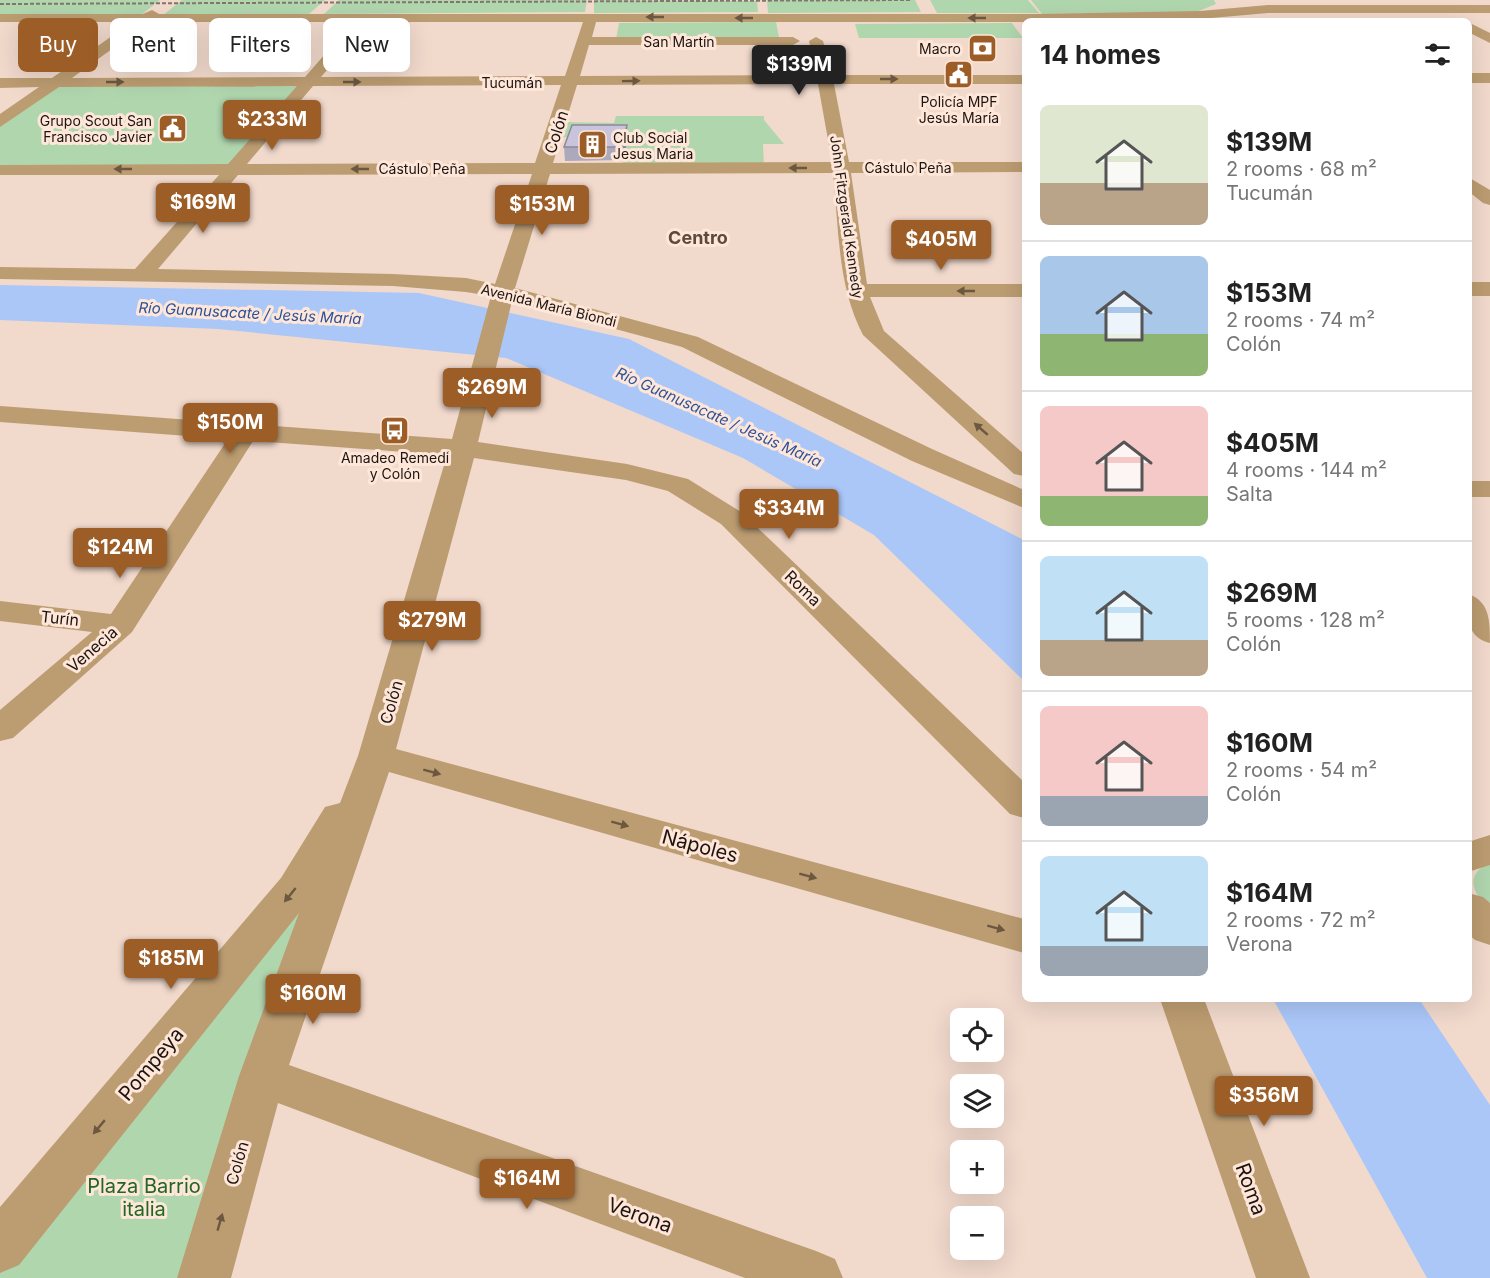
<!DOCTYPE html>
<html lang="en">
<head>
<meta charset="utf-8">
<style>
  body { margin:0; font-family:Inter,sans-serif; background:#f2f2f2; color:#222; height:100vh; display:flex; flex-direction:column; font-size:22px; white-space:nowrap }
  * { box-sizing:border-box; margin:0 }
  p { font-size:20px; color:#767676 }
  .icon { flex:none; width:33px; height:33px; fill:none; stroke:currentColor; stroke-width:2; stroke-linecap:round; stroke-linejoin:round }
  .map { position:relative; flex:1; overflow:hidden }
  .panel { position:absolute; left:1022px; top:18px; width:450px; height:984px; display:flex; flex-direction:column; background:#fff; border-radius:9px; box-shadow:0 6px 24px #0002 }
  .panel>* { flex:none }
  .top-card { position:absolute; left:18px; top:18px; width:570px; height:54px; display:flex; gap:12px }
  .controls { position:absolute; left:950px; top:1008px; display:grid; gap:12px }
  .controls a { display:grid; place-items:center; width:54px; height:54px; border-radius:9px; background:#fff; box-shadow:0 6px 24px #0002; font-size:30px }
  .price { position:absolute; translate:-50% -51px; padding:0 14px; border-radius:6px; background:#9d5d26; color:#fff; font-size:20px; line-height:39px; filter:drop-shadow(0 2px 3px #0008) }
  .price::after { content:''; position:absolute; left:50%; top:36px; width:18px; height:14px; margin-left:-9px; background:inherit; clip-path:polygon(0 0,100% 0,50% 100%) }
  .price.current { background:#222; color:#fff }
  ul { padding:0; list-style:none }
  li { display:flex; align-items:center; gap:18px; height:150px; padding:0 18px }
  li+li { border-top:2px solid #e0e0e0 }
  li span { display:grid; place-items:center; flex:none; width:168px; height:120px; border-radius:9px; color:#555 }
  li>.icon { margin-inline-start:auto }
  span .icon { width:72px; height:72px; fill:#fffc; stroke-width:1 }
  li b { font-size:26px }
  h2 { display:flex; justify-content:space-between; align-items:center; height:72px; padding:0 18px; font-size:26px }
  .chip { padding:0 21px; border-radius:9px; background:#fff; box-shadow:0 6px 24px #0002; font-size:21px; line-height:54px }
  .chip.current { background:#9d5d26; color:#fff }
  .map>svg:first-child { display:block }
  .green { fill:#b0d6ae }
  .water { fill:#abc7f8 }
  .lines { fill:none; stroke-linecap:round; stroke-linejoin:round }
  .minor { fill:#bc9c71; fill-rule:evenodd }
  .rail { stroke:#85746c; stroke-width:2; stroke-dasharray:4 2; stroke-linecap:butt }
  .wall { fill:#ada9bc }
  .shaded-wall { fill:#8d8999 }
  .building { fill:#c9c4db; stroke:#8d8999; stroke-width:1.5 }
  .oneway { fill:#6c5840 }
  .labels { text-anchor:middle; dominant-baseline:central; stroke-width:6; stroke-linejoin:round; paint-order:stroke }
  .far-street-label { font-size:14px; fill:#1d1410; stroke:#fee6d9 }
  .far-poi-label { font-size:14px; fill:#1d1410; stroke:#fee6d9; text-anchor:end }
  .far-water-label { font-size:15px; font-style:italic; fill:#2b5299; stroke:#fee6d9 }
  .street-label { font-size:16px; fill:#1d1410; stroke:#fee6d9 }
  .far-district-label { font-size:18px; font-weight:bold; fill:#5d493e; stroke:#fee6d9 }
  .near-street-label { font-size:20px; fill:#1d1410; stroke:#fee6d9 }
  .near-park-label { font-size:20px; fill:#206722; stroke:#fee6d9 }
</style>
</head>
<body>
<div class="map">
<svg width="1490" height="1278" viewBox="0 0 1490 1278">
  <rect width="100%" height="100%" fill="#f1d9cc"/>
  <path class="green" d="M0 0H160L141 15H0Z
    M182 0H325L309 14 162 16Z
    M339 0H587L585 12 324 14Z
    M594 0 757 1 758 12 594 13Z
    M767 0H915L921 12 768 13Z
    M930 0H1028L1039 13H937Z
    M1031 0H1214L1216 4 1196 12 1042 14Z
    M776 22 779 37 616 39 619 23Z
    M1012 23 1023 38H859L855 24Z
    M57 82H309L237 169 0 170V122Z
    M616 116H764V120L784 144H763L764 168 623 163 625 153 614 138 554 137 560 122 614 123Z
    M376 756 204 1278H0V1247Z
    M1490 863V909C1472 894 1464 874 1490 863Z"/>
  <path class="water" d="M0 285 419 293 629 339 1024 540V681L874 535 743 458 506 358 218 329 0 320Z
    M1273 999H1419L1490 1105V1278H1427Z"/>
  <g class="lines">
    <path class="minor" d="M1268 5H1490V13H1268L1200 19 1024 22H596L592 37H793L800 41 793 45H589L580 76 816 75 809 41 816 37 823 41 832 75H1024V84H834L849 162H1024V172L851 173 867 284H1024V297H870L884 331 1024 454V476L1014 474 863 335C837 285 839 228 833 173L550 174 515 288 698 337 932 449 1024 490V508L912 461 682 347 512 301 478 442 627 464 688 479 741 512 1024 782V818L1010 814 721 524 668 491 626 480 474 458 396 749 1024 919V953L389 772 289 1065 816 1251 835 1259 843 1278H745L278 1103 231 1278H177L239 1076 299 913 19 1265 0 1273V1207L281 878 325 807 340 803 358 756 447 455 253 441 132 632 13 738 0 741V710L92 632 0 621V601L111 614 228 439 0 422V406L452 439 491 296 466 292 393 286 0 279V267L135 269 219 175H0V165L228 164 297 86 59 87 0 127V114L39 87 0 88V78H52L132 22H0V14H143L152 10 159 14H1036L1200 11ZM149 22H353L305 77 72 78ZM368 22H583L565 76 321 77ZM818 84 832 162 553 163 577 85ZM561 85 535 163 247 164 313 86ZM532 174 495 284 466 278 393 274 158 269 238 175Z
      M1468 22 1490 33V43L1468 32Z
      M1468 73H1490V83H1468Z
      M1468 177 1490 190V205L1483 203 1468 191Z
      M1468 282H1490V296H1468Z
      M1468 481H1490V497H1468Z
      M1468 594C1490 601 1490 622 1490 643 1465 637 1468 616 1468 594Z
      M1490 835V865L1468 872V842Z
      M1468 893 1483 897 1490 903V945L1475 940 1468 934Z
      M1160 999H1204L1310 1278H1256Z"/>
    <path class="rail" d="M0 4 911 0"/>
  </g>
  <path class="wall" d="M628 138 623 160 565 161 564 147Z"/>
  <path class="shaded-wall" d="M627 125 628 138 623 160 622 147Z"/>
  <path class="building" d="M572 125H627L622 147H564Z"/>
  <defs><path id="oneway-solid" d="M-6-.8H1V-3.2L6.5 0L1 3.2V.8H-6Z" transform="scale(1.5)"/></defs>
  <g class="oneway">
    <use href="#oneway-solid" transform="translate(655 17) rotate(-180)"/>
    <use href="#oneway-solid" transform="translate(744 18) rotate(-180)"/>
    <use href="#oneway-solid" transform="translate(977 18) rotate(180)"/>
    <use href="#oneway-solid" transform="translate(889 79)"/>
    <use href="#oneway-solid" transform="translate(631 81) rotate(-1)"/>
    <use href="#oneway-solid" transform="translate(115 82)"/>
    <use href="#oneway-solid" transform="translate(352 82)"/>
    <use href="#oneway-solid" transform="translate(798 168) rotate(180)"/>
    <use href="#oneway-solid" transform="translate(123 169) rotate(180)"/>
    <use href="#oneway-solid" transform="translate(360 169) rotate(180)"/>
    <use href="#oneway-solid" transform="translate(966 291) rotate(180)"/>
    <use href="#oneway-solid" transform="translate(981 429) rotate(-139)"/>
    <use href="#oneway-solid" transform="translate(432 772) rotate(15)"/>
    <use href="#oneway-solid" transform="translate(620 824) rotate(15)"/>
    <use href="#oneway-solid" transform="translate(808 876) rotate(15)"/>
    <use href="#oneway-solid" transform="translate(290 895) rotate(129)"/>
    <use href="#oneway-solid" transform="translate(996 928) rotate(15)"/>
    <use href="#oneway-solid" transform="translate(99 1127) rotate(130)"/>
    <use href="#oneway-solid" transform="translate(220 1222) rotate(-74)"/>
  </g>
  <defs>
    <symbol id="bank-square" viewBox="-11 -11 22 22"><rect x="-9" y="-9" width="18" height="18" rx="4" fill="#9d5d26" stroke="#fee6d9"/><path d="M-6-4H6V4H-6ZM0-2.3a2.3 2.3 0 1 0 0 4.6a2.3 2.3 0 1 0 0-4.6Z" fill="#fff"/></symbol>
    <symbol id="civic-square" viewBox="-11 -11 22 22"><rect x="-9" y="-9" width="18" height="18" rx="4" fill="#9d5d26" stroke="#fee6d9"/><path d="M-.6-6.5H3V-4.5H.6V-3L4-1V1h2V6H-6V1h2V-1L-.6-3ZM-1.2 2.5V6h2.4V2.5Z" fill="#fff"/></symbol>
    <symbol id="building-square" viewBox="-11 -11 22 22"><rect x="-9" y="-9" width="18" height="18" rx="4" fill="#9d5d26" stroke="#fee6d9"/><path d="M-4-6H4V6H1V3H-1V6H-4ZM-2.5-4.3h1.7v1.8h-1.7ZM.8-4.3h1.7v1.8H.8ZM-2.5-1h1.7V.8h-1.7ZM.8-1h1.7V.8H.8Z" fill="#fff"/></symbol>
    <symbol id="bus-square" viewBox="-11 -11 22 22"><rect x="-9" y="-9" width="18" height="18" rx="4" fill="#9d5d26" stroke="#fee6d9"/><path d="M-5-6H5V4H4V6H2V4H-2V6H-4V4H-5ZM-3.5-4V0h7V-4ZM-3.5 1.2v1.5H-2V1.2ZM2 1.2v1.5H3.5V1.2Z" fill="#fff"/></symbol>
  </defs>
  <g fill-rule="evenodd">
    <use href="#bank-square" x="966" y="32" width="33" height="33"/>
    <use href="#civic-square" x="942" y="58" width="33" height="33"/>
    <use href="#civic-square" x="156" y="112" width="33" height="33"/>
    <use href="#building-square" x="576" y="128" width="33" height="33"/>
    <use href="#bus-square" x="378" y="414" width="33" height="33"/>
  </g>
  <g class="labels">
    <g class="far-street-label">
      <text x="679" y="41">San Martín</text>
      <text x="512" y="82">Tucumán</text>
      <text x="908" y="167">Cástulo Peña</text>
      <text x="422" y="168">Cástulo Peña</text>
      <text transform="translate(847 217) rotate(82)">John Fitzgerald Kennedy</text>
      <text transform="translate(549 305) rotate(14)">Avenida María Biondi</text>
    </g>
    <g class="far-poi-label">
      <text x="961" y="48">Macro</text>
      <text x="959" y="101" text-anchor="middle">Policía MPF<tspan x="959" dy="16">Jesús María</tspan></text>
      <text x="152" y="120">Grupo Scout San<tspan x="152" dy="16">Francisco Javier</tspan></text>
      <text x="613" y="137" text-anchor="start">Club Social<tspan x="613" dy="16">Jesus Maria</tspan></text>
      <text x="395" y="457" text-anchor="middle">Amadeo Remedi<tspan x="395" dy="16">y Colón</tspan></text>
    </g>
    <g class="far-water-label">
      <text transform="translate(250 313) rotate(3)">Río Guanusacate / Jesús María</text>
      <text transform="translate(719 417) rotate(24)">Río Guanusacate / Jesús María</text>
    </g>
    <g class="street-label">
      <text transform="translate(556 132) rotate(-72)">Colón</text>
      <text transform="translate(803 588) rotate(44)">Roma</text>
      <text transform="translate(60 618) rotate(6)">Turín</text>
      <text transform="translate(92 649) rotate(-41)">Venecia</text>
      <text transform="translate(391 702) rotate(-74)">Colón</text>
      <text transform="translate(237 1163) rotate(-74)">Colón</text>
    </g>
    <g class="far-district-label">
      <text x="698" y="237">Centro</text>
    </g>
    <g class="near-street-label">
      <text transform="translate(700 846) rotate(15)">Nápoles</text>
      <text transform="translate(151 1064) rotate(-50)">Pompeya</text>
      <text transform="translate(1251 1189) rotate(70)">Roma</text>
      <text transform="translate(640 1215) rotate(20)">Verona</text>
    </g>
    <g class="near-park-label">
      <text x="144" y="1186">Plaza Barrio<tspan x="144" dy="23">italia</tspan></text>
    </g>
  </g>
</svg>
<div class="controls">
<a><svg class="icon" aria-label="locate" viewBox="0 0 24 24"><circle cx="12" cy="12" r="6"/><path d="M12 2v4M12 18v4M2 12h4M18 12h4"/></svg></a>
<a><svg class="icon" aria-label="layers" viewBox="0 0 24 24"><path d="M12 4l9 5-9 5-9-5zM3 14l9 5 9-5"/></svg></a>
<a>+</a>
<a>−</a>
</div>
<b class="price current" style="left:799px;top:96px">$139M</b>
<b class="price" style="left:272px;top:151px">$233M</b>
<b class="price" style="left:203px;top:234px">$169M</b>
<b class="price" style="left:542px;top:236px">$153M</b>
<b class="price" style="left:941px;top:271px">$405M</b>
<b class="price" style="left:492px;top:419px">$269M</b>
<b class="price" style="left:230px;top:454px">$150M</b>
<b class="price" style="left:789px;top:540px">$334M</b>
<b class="price" style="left:120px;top:579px">$124M</b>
<b class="price" style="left:432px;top:652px">$279M</b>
<b class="price" style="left:171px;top:990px">$185M</b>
<b class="price" style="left:313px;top:1025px">$160M</b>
<b class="price" style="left:1264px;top:1127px">$356M</b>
<b class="price" style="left:527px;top:1210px">$164M</b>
<div class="top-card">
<a class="chip current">Buy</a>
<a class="chip">Rent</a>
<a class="chip">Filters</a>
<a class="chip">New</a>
</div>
<section class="panel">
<h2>14 homes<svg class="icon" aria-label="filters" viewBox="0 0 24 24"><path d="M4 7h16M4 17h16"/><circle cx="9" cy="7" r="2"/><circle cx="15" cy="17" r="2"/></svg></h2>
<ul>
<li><span style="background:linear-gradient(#dfe7d0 65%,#b9a48a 0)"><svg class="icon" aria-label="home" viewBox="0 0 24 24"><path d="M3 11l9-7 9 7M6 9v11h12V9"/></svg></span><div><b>$139M</b><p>2 rooms · 68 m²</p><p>Tucumán</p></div></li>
<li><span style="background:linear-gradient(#a9c7e8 65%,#8fb573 0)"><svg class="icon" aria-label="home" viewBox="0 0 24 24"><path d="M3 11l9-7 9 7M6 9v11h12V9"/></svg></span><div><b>$153M</b><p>2 rooms · 74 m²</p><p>Colón</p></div></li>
<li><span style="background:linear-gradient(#f6c9c9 75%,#8fb573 0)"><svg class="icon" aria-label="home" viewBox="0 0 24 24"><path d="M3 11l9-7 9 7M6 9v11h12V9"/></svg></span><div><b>$405M</b><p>4 rooms · 144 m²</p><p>Salta</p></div></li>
<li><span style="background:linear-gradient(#bfe0f5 70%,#b9a48a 0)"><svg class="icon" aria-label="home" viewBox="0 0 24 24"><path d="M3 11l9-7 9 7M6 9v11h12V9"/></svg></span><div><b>$269M</b><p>5 rooms · 128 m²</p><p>Colón</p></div></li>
<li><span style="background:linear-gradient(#f6c9c9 75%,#9aa5b1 0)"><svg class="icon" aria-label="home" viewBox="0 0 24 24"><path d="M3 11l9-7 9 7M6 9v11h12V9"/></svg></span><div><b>$160M</b><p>2 rooms · 54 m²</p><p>Colón</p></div></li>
<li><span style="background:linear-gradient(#bfe0f5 75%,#9aa5b1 0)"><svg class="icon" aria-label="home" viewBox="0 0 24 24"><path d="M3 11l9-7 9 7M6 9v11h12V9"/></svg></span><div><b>$164M</b><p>2 rooms · 72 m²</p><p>Verona</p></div></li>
</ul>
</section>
</div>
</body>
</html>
